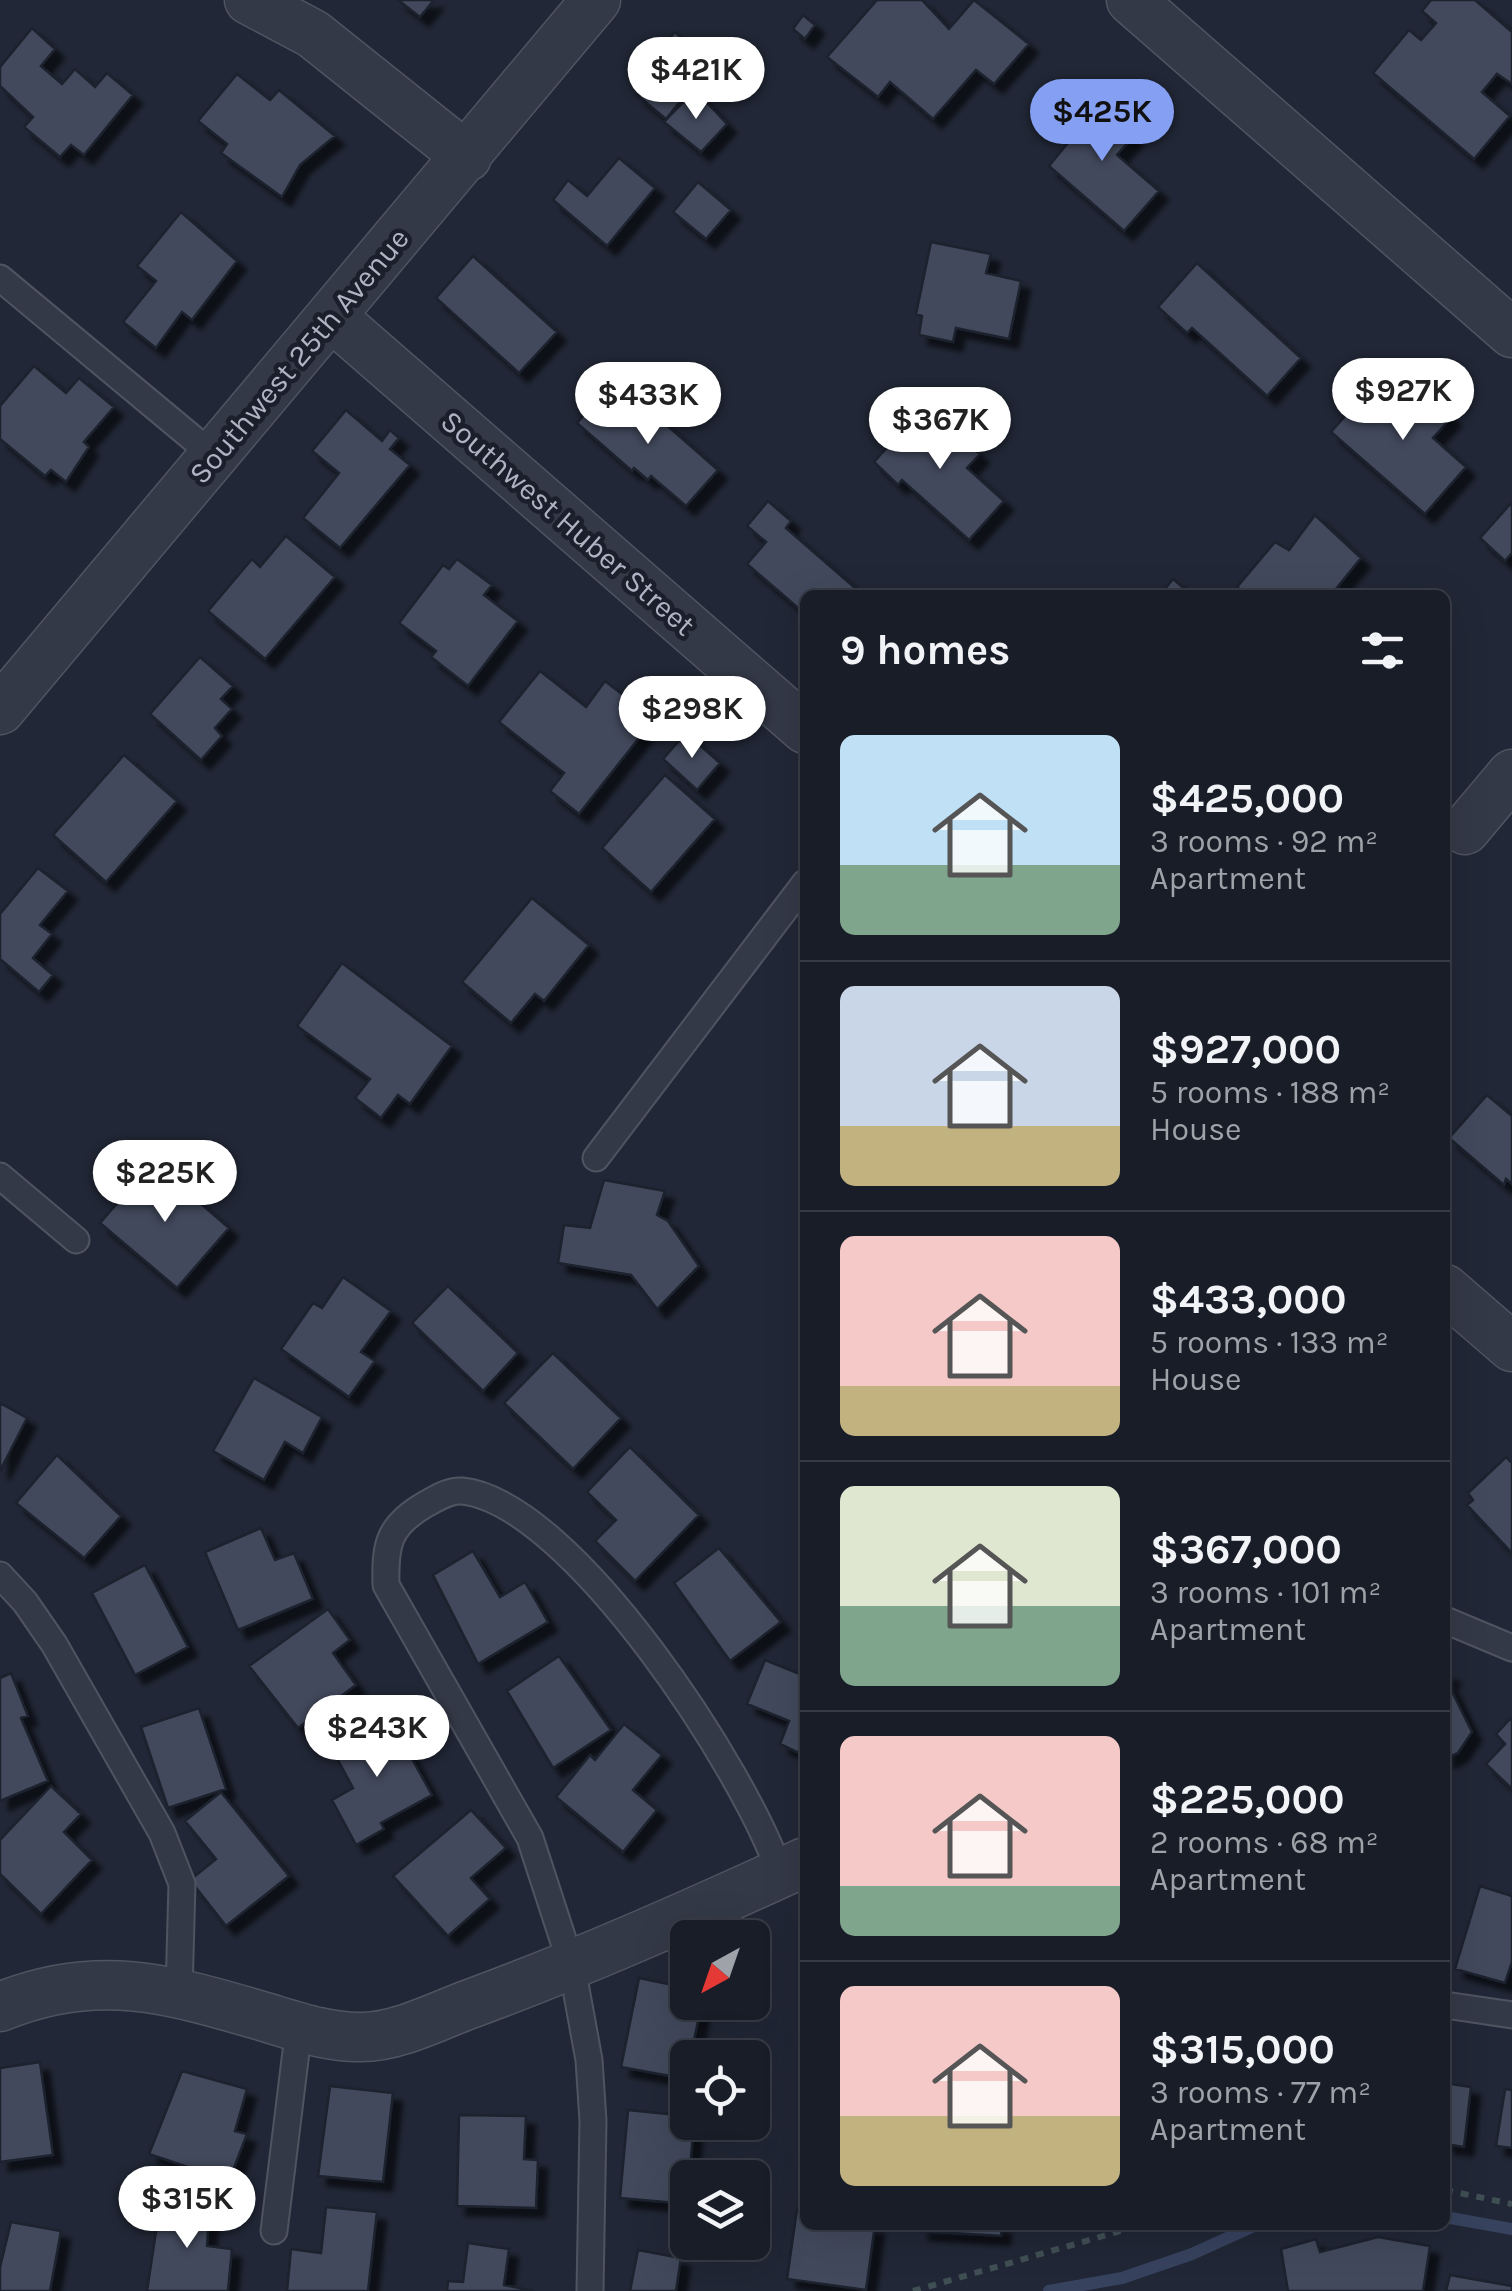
<!DOCTYPE html>
<html lang="en">
<head>
<meta charset="utf-8">
<style>
  body { margin:0; font-family:Karla,sans-serif; background:#262a34; color:#f1f3f6; height:100vh; display:flex; flex-direction:column; font-size:38px; white-space:nowrap }
  * { box-sizing:border-box; margin:0 }
  p { font-size:32px; color:#9fa2a8 }
  .icon { flex:none; width:55px; height:55px; fill:none; stroke:currentColor; stroke-width:2; stroke-linecap:round; stroke-linejoin:round }
  .map { position:relative; flex:1; overflow:hidden }
  .side { position:absolute; left:800px; top:590px; width:650px; height:1640px; display:flex; flex-direction:column; background:#191d28; border-radius:15px; box-shadow:0 10px 40px #0002,0 0 0 2px #373b45 }
  .side>* { flex:none }
  .needle { width:65px; rotate:220deg }
  .controls { position:absolute; left:670px; top:1920px; display:grid; gap:20px }
  .controls a { display:grid; place-items:center; width:100px; height:100px; border-radius:15px; background:#191d28; box-shadow:0 10px 40px #0002,0 0 0 2px #373b45; font-size:50px }
  .price { position:absolute; translate:-50% -85px; padding:0 22px; border-radius:35px; background:#fff; color:#222; font-size:32px; line-height:65px; filter:drop-shadow(0 2px 5px #0008) }
  .price::after { content:''; position:absolute; left:50%; top:60px; width:30px; height:22px; margin-left:-15px; background:inherit; clip-path:polygon(0 0,100% 0,50% 100%) }
  .price.selected { background:#85a0f2; color:#111 }
  ul { padding:0; list-style:none }
  li { display:flex; align-items:center; gap:30px; height:250px; padding:0 40px }
  li+li { border-top:2px solid #373b45 }
  li span { display:grid; place-items:center; flex:none; width:280px; height:200px; border-radius:15px; color:#555 }
  li>.icon { margin-inline-start:auto }
  span .icon { width:120px; height:120px; fill:#fffc; stroke-width:1 }
  li b { font-size:42px }
  h2 { display:flex; justify-content:space-between; align-items:center; height:120px; padding:0 40px; font-size:42px }
  .map>svg:first-child { display:block }
  .lines { fill:none; stroke-linecap:round; stroke-linejoin:round }
  .stream { stroke:#37425e; stroke-width:12 }
  .building { fill:#42495b; stroke:#1c212d; stroke-width:2.5; filter:url(#shadow) }
  .service-casing { stroke:#4f5461; stroke-width:29 }
  .minor-casing { stroke:#4f5461; stroke-width:51 }
  .path { stroke:#404f54; stroke-width:6; stroke-dasharray:8 8; stroke-linecap:butt }
  .service { stroke:#343947; stroke-width:25 }
  .minor { stroke:#343947; stroke-width:48 }
  .labels { text-anchor:middle; dominant-baseline:central; stroke-width:9; stroke-linejoin:round; paint-order:stroke }
  .street-label { font-size:30px; fill:#aeb4c3; stroke:#1a1f2b }
</style>
</head>
<body>
<div class="map">
<svg width="1512" height="2291" viewBox="0 0 1512 2291">
  <defs>
    <filter id="shadow"><feDropShadow dx="9" dy="9" stdDeviation="2.5" flood-color="#0009"/></filter>
  </defs>
  <rect width="100%" height="100%" fill="#212736"/>
  <g class="lines">
    <path class="stream" d="M1445 2217 1512 2229
      M1049 2291 1122 2278 1192 2254 1256 2225"/>
  </g>
  <path class="building" d="M398 0H434L420 17Z
    M877 0H922L949 29 974 0 1029 44 994 84 976 70 933 119 890 82 878 97 827 57Z
    M1431 0H1475L1512 32V84L1497 74 1482 92 1510 116 1474 159 1373 73 1409 30 1421 40 1436 23 1422 11Z
    M803 15 815 25 805 39 793 29Z
    M32 28 55 49 41 66 62 84 75 69 95 87 107 73 133 95 84 155 71 145 60 157 24 127 33 117 0 86V67Z
    M675 32 711 63 666 119 637 95 649 80 640 74Z
    M237 74 270 100 279 90 335 136 300 165 282 197 221 153 227 144 198 121Z
    M695 90 727 124 701 152 664 122Z
    M1087 95 1134 136 1117 155 1159 191 1124 231 1049 166 1071 139 1059 129Z
    M619 158 655 188 607 246 553 200 568 180 587 196Z
    M698 182 731 210 706 239 673 212Z
    M181 212 237 261 192 320 182 312 156 348 123 322 156 281 137 266Z
    M931 242 991 254 986 273 1021 281 1009 339 956 328 953 342 919 335 922 316 916 314Z
    M473 256 557 332 519 373 436 298Z
    M1197 263 1301 358 1267 396 1192 328 1187 333 1158 307Z
    M34 366 66 393 79 378 114 407 84 442 89 447 66 482 51 470 45 476 0 439V406Z
    M1410 380 1452 417 1433 438 1466 467 1425 514 1331 432 1369 389 1388 405Z
    M604 392 626 411 637 399 718 470 686 506 651 476 648 480 634 468 632 471 577 423Z
    M925 405 980 454 967 468 1004 501 969 540 902 480 898 485 874 462Z
    M346 410 382 441 390 430 399 438 390 449 410 465 340 548 303 518 339 473 312 451Z
    M768 501 791 521 786 528 854 587 847 595H805V614L747 564 766 542 747 526Z
    M1512 502V553L1505 561 1480 538Z
    M1315 515 1361 558 1331 595H1247L1237 587 1275 542 1289 550Z
    M286 536 335 577 265 659 208 611 252 559 260 567Z
    M457 559 492 585 484 595 518 621 468 686 431 657 436 651 399 623 443 565 449 569Z
    M1173 579 1192 595H1160Z
    M200 657 233 686 221 699 232 709 215 728 222 736 201 760 150 714Z
    M540 671 586 707 605 681 654 719 579 814 550 791 564 773 499 722Z
    M686 733 720 763 697 790 663 759Z
    M124 755 177 801 106 882 53 835Z
    M665 775 715 819 651 892 602 848Z
    M38 868 68 891 40 925 52 934 33 958 53 975 39 992 0 959V914Z
    M532 898 589 945 544 1001 535 994 511 1023 462 982Z
    M342 963 452 1046 410 1104 398 1095 381 1118 355 1098 370 1079 297 1026Z
    M1487 1095 1512 1116V1184L1506 1179 1504 1185 1449 1138Z
    M153 1162 229 1228 177 1288 100 1223Z
    M604 1180 665 1191 657 1215 668 1221 699 1266 657 1309 631 1275 558 1263 564 1225 590 1228Z
    M343 1277 391 1311 361 1352 375 1361 349 1397 281 1349 313 1303 322 1308Z
    M448 1286 518 1353 483 1391 412 1323Z
    M553 1353 621 1418 573 1469 504 1403Z
    M254 1378 322 1417 303 1453 285 1442 264 1480 213 1451Z
    M0 1403 27 1418 0 1471Z
    M630 1447 699 1515 635 1581 595 1541 616 1520 587 1492Z
    M57 1455 121 1516 84 1558 16 1503Z
    M1506 1457 1512 1463V1553L1467 1505 1473 1500 1468 1493Z
    M261 1528 275 1560 294 1553 313 1599 238 1630 205 1552Z
    M719 1548 781 1622 730 1661 674 1583Z
    M473 1551 500 1597 525 1582 548 1622 478 1664 433 1575Z
    M145 1565 188 1647 135 1675 92 1593Z
    M328 1609 350 1640 333 1653 356 1685 298 1728 249 1666Z
    M559 1656 611 1730 553 1768 507 1691Z
    M765 1660 805 1676V1756L780 1744 789 1721 747 1704Z
    M1445 1671 1451 1675 1447 1681 1472 1732 1458 1753 1445 1759Z
    M11 1673 28 1716 21 1718 48 1781 0 1801V1678Z
    M199 1708 226 1789 168 1808 141 1727Z
    M389 1717 432 1795 381 1823 384 1829 356 1845 332 1800 353 1788 332 1749Z
    M1512 1717V1789L1486 1764 1505 1744 1496 1734Z
    M624 1724 662 1755 633 1790 657 1810 623 1852 556 1797 590 1755 595 1760Z
    M51 1786 81 1814 64 1832 92 1860 41 1914 0 1874V1840Z
    M221 1792 289 1876 226 1926 190 1880 216 1859 185 1821Z
    M471 1810 506 1848 471 1878 490 1899 448 1936 393 1876Z
    M1480 1886 1512 1896V1962L1505 1983 1455 1969Z
    M639 1978 688 1988V2002H702L686 2079 621 2067Z
    M40 2062 53 2155 0 2162V2068Z
    M182 2071 247 2089 235 2131 247 2134 229 2181 149 2154Z
    M1445 2083 1471 2087 1464 2147 1445 2144Z
    M330 2086 393 2093 383 2182 318 2176Z
    M1505 2089 1512 2090V2148L1496 2146Z
    M628 2110 688 2116V2122H694L687 2204 620 2198Z
    M459 2115 526 2116 524 2159 538 2160 536 2208 457 2206Z
    M161 2198 210 2202 207 2246 232 2249 228 2291H147Z
    M326 2207 377 2212 368 2291H287L291 2249 321 2253Z
    M797 2209 805 2210V2225H875L866 2290 787 2279Z
    M11 2222 61 2231 50 2291H0V2267Z
    M920 2225H1002L1001 2236 920 2231Z
    M1378 2237 1430 2246 1423 2291H1288L1281 2249 1316 2239 1320 2252Z
    M468 2243 509 2249 504 2285 534 2291H447L448 2281 463 2282Z
    M638 2250 681 2258 676 2291H630Z
    M1450 2275 1512 2286V2291H1446Z"/>
  <g class="lines">
    <defs>
      <path id="service" d="M0 278 214 456
        M596 1158 805 883
        M0 1176 76 1240
        M0 1575 25 1602 54 1644 162 1833 182 1884 179 1992
        M1445 1620 1512 1648
        M1445 2005 1512 2015
        M274 2231 299 2027
        M590 2291 593 2121 589 2060 572 1967 530 1838 386 1585C385 1544 388 1526 426 1504 437 1498 449 1490 462 1491 572 1502 748 1775 780 1874"/>
      <path id="minor" d="M249 0 313 34 467 157
        M1131 0 1512 333
        M332 317 805 729
        M0 710 596 0
        M1465 830 1512 774
        M1445 1289 1512 1347
        M0 2007C97 1967 170 1989 265 2017 295 2026 330 2038 362 2037 398 2037 437 2016 470 2004 584 1962 694 1913 805 1862"/>
    </defs>
    <use href="#service" class="service-casing"/>
    <use href="#minor" class="minor-casing"/>
    <path class="path" d="M1445 2190 1512 2204
      M913 2291 1141 2225"/>
    <use href="#service" class="service"/>
    <use href="#minor" class="minor"/>
  </g>
  <g class="labels">
    <g class="street-label">
      <text transform="translate(299 356) rotate(-50)">Southwest 25th Avenue</text>
      <text transform="translate(568 523) rotate(41)">Southwest Huber Street</text>
    </g>
  </g>
</svg>
<div class="controls">
<a><svg class="needle" viewBox="-14 -14 28 28"><path d="M0-13l5 13h-10z" fill="#e53935"/><path d="M0 13l5-13h-10z" fill="#9fa2a8"/></svg></a>
<a><svg class="icon" aria-label="locate" viewBox="0 0 24 24"><circle cx="12" cy="12" r="6"/><path d="M12 2v4M12 18v4M2 12h4M18 12h4"/></svg></a>
<a><svg class="icon" aria-label="layers" viewBox="0 0 24 24"><path d="M12 4l9 5-9 5-9-5zM3 14l9 5 9-5"/></svg></a>
</div>
<b class="price" style="left:696px;top:122px">$421K</b>
<b class="price selected" style="left:1102px;top:164px">$425K</b>
<b class="price" style="left:1403px;top:443px">$927K</b>
<b class="price" style="left:648px;top:447px">$433K</b>
<b class="price" style="left:940px;top:472px">$367K</b>
<b class="price" style="left:692px;top:761px">$298K</b>
<b class="price" style="left:165px;top:1225px">$225K</b>
<b class="price" style="left:377px;top:1780px">$243K</b>
<b class="price" style="left:187px;top:2251px">$315K</b>
<section class="side">
<h2>9 homes<svg class="icon" aria-label="filters" viewBox="0 0 24 24"><path d="M4 7h16M4 17h16"/><circle cx="9" cy="7" r="2"/><circle cx="15" cy="17" r="2"/></svg></h2>
<ul>
<li><span style="background:linear-gradient(#bfe0f5 65%,#7fa58c 0)"><svg class="icon" aria-label="home" viewBox="0 0 24 24"><path d="M3 11l9-7 9 7M6 9v11h12V9"/></svg></span><div><b>$425,000</b><p>3 rooms · 92 m²</p><p>Apartment</p></div></li>
<li><span style="background:linear-gradient(#c9d6e8 70%,#c2b280 0)"><svg class="icon" aria-label="home" viewBox="0 0 24 24"><path d="M3 11l9-7 9 7M6 9v11h12V9"/></svg></span><div><b>$927,000</b><p>5 rooms · 188 m²</p><p>House</p></div></li>
<li><span style="background:linear-gradient(#f6c9c9 75%,#c2b280 0)"><svg class="icon" aria-label="home" viewBox="0 0 24 24"><path d="M3 11l9-7 9 7M6 9v11h12V9"/></svg></span><div><b>$433,000</b><p>5 rooms · 133 m²</p><p>House</p></div></li>
<li><span style="background:linear-gradient(#dfe7d0 60%,#7fa58c 0)"><svg class="icon" aria-label="home" viewBox="0 0 24 24"><path d="M3 11l9-7 9 7M6 9v11h12V9"/></svg></span><div><b>$367,000</b><p>3 rooms · 101 m²</p><p>Apartment</p></div></li>
<li><span style="background:linear-gradient(#f6c9c9 75%,#7fa58c 0)"><svg class="icon" aria-label="home" viewBox="0 0 24 24"><path d="M3 11l9-7 9 7M6 9v11h12V9"/></svg></span><div><b>$225,000</b><p>2 rooms · 68 m²</p><p>Apartment</p></div></li>
<li><span style="background:linear-gradient(#f6c9c9 65%,#c2b280 0)"><svg class="icon" aria-label="home" viewBox="0 0 24 24"><path d="M3 11l9-7 9 7M6 9v11h12V9"/></svg></span><div><b>$315,000</b><p>3 rooms · 77 m²</p><p>Apartment</p></div></li>
</ul>
</section>
</div>
</body>
</html>
